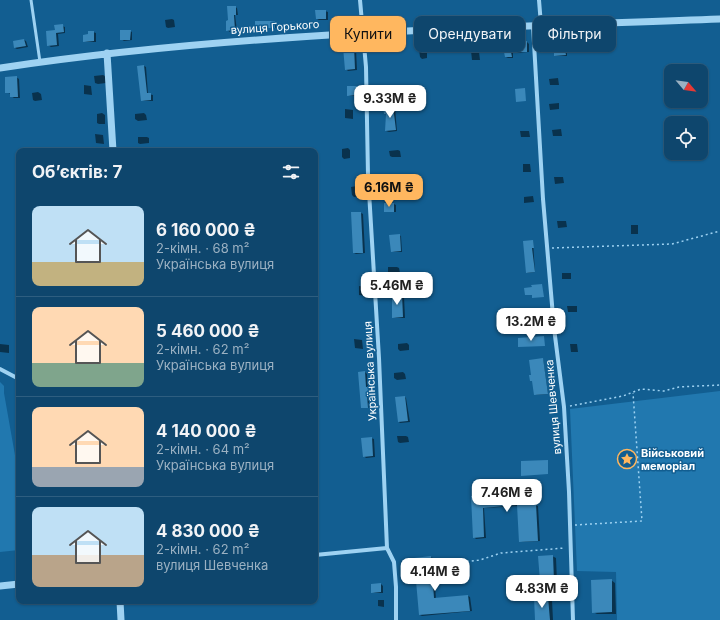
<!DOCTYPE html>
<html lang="uk">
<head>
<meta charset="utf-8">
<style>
  body { margin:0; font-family:Inter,sans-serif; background:#174d72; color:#f1f3f6; height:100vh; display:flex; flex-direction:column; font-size:15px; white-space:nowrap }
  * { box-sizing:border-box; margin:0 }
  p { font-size:13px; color:#9bb1c2 }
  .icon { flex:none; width:22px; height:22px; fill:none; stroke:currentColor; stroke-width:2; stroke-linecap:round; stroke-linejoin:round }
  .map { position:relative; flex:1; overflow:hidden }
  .side { position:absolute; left:16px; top:148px; width:302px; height:456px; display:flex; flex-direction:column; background:#0e466d; border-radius:8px; box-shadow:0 1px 3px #0004,0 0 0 1px #2e5e80 }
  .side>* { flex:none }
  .banner { position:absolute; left:330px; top:16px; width:330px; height:36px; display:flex; gap:8px }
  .needle { width:26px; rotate:119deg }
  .tools { position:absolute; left:664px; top:64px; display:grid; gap:8px }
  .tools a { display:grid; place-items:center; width:44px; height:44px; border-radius:8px; background:#0e466d; box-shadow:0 1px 3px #0004,0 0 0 1px #2e5e80; font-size:20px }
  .price { position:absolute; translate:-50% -34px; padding:0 9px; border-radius:8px; background:#fff; color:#222; font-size:13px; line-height:26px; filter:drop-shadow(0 1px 2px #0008) }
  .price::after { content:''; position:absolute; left:50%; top:24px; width:12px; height:9px; margin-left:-6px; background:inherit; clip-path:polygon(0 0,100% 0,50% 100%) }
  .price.on { background:#ffb75f; color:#111 }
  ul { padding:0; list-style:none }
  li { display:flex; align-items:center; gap:12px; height:100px; padding:0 16px }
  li+li { border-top:1px solid #2e5e80 }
  li span { display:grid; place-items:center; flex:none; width:112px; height:80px; border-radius:8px; color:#555 }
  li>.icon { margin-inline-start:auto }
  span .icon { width:48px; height:48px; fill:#fffc; stroke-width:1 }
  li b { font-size:17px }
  h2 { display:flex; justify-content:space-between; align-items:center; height:48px; padding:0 16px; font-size:17px }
  .tag { padding:0 14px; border-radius:8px; background:#0e466d; box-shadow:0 1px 3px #0004,0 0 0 1px #2e5e80; font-size:14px; line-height:36px }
  .tag.on { background:#ffb75f; color:#111 }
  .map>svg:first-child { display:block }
  .green { fill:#2178af }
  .shadow { fill:#0007 }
  .building { fill:#3b88ba }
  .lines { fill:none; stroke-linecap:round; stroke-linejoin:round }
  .path { stroke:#9ed2f2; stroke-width:1.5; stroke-dasharray:2 3; stroke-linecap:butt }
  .service { stroke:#9ed2f2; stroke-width:3 }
  .minor { stroke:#9ed2f2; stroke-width:4 }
  .tertiary { stroke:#9ed2f2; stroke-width:7 }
  .labels { text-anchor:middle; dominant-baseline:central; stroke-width:3; stroke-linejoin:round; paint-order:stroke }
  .street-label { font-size:11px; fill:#fff; stroke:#125e91 }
  .poi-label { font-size:11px; font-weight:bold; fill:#fff; stroke:#125e91; text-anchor:start }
</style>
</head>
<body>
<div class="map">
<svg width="720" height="620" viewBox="0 0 720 620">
  <rect width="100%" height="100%" fill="#125e91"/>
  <path class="green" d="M0 382 4 386V393L19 478V550L0 552Z
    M720 391V620H617L616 572 577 571 570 409Z"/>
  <path class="shadow" d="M235 7 237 8 238 15H235L237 31 230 32 227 30 229 21Z
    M325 11 328 12V20H319L317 19Z
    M172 19 174 20 175 27 168 28 166 27 165 20Z
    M274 22 276 23V28L256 27Z
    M62 26 65 27V33L58 34 59 46 51 47 48 45 56 31Z
    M130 31 132 32V40L124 41 121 39Z
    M93 32 96 33V42H87L84 41Z
    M559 37 560 38 562 51 567 52V56H555V45L551 44Z
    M24 40 26 41 28 47 17 49 15 48Z
    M527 42 529 44V52L513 53V58H508L506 57 505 53 500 52 521 47Z
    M353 47 356 49 357 70 348 71 346 69Z
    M425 48 427 50V58L422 59 420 57 419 49Z
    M471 51 479 52 480 60H472Z
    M144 66 146 67 148 94 153 95V101H144L142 100 138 67Z
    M103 75 105 76 106 83 98 84 95 83 94 76Z
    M16 77 19 79 20 98H14L11 96V94L6 92Z
    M558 78 559 85H550L549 79Z
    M84 85 91 86 92 95 84 94Z
    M357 87 359 88V96H350L348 95Z
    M381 88 389 89 390 98 382 97Z
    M38 92 41 94 42 100 35 101 33 100 32 93Z
    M559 103V109L550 110 549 104Z
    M393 107 395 108 397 131 389 132 386 131 387 114 384 108Z
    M345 109 353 110V119L345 118Z
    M102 113 105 115V124H99L97 123V114Z
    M144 113 146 115 147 120 138 121 135 119V114Z
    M561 129 562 136H553L552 130Z
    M520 131H529L530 137H521Z
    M95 134 103 135 104 144 96 143Z
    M138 137H147L149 138V143L140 144 138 143Z
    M348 148 350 150V158L344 159 342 157V149Z
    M398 150 400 151 401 157H392L390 156 389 151Z
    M523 164H530L531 172H523Z
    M554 177H563L564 183 555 184Z
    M396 181 398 182 399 188H390L387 187V182Z
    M357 186 359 188 360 196 354 197 352 195 351 187Z
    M533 196 534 202 524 203V197Z
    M394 204 396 205V212H387L385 211Z
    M361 213 363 214 365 253 356 254 354 253Z
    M557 221H566L567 227 558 228Z
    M631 225H638V234H631Z
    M399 235 401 236 402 252H394L392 251Z
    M533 241 535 272 528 273H527Z
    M388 267H397L399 268 400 273 391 274 388 273Z
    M562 273H571V279H562Z
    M359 286 366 287 367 296 359 295Z
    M402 295 404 296 405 318H396L393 317Z
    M567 306H577V312H568Z
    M542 312V318L533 319V313Z
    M354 339 362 340 363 349 355 348Z
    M407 343 409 345V350L400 351 398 349V344Z
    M0 344 9 345V353L0 352Z
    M570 344H577L578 352H571Z
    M543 359 548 394 536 395 534 381H531Z
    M365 372 367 374 368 387 372 389 373 394H369V408L362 407Z
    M403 372 405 374 406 379 397 380 394 378V373Z
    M405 397 406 398 410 422 400 423 399 422Z
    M397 436H406L408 437 409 442 400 443 398 442Z
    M371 438 374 439 375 457 366 458 364 456Z
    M531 493 533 494 534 505 538 506 540 541 522 542 520 541 518 506 484 508 486 538 476 539 474 537 472 497Z
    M552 556 556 558 557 582 544 583 541 581Z
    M430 557 433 558 436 599 468 596 470 597 472 611 422 616 420 615Z
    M611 580 615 583 616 614H597L593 612Z
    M381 584 383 586V593H375L372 592Z
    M535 598H548L552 600 553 620H536Z
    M378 600H384V607L378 606Z"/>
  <path class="building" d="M227 6H236V15H234L235 30 226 31V21L228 20Z
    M315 10H326V19H316Z
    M255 21H275V28H255Z
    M63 24 64 32 56 33 57 45 47 46 46 31 55 30 54 25Z
    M120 30H131L130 40H120Z
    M88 31H94V41L83 42V35L88 34Z
    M559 36 560 50H565L566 55 554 56V45H550L549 37Z
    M24 39 26 46 14 48 13 41Z
    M527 41V52H511L512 57H505L504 52 499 53V47L520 46V42Z
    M354 46 355 69 345 70 343 47Z
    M144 65 147 93H151V100L141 101 137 66Z
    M17 76 18 97H10V93H5V77Z
    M347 86H357V95L347 96Z
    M525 88 526 101 516 102 515 89Z
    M393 106 396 130 385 131 386 114H384L383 107Z
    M384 203H394V212H384Z
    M351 212H361L363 253H353Z
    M400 234 401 251 391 252 389 235Z
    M533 240 534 248H532L535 272 526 273 523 241Z
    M542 284 544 297 532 298V295H525L524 288 532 287 531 285Z
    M392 294H402L403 317 392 318Z
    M544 336 545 346 518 347V338Z
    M543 358 548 394 534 395 532 381H530L529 375H531L529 360Z
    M365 371 366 387 370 386 371 393 367 394 368 408H361L358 372Z
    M405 396 408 421 398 422 395 397Z
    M372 437 373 456 363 457 361 438Z
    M548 460V474L521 476V461Z
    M531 492 532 504H536L538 541 519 542 517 505 483 508 484 537 473 538 471 496Z
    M553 555 554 581H540L538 556Z
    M431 556 434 598 468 595 470 611 419 615 414 558Z
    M612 579V612L592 613 591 580Z
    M381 583V592L371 593V584Z
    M534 597H548L550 620H535Z"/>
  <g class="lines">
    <path class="path" d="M552 248 672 244 720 231
      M570 406 623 396 641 389 664 391 679 387 720 385
      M575 525 642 521 633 393
      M437 565 480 560 501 553 565 548"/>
    <path class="service" d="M31 0 40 62"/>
    <path class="minor" d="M360 0 366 67 368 175 379 358 387 548 394 562 396 587V620
      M539 0 541 25
      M533 26 543 199 554 328 564 407 569 492 573 620
      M0 369 19 379
      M315 555 387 548"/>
    <path class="tertiary" d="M107 53 113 151
      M0 68C238 32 480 28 720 19
      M0 586 19 584
      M120 601 121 620"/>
  </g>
  <defs>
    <symbol id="sight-ring" viewBox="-11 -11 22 22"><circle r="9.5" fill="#125e91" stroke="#ffb75f" stroke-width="1.5"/><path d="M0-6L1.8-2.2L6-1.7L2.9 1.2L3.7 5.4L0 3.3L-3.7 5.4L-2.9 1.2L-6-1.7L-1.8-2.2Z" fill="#ffb75f"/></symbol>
  </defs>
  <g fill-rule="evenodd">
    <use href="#sight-ring" x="616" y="448" width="22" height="22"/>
  </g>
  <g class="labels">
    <g class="street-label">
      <text transform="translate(275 27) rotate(-4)">вулиця Горького</text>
      <text transform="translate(370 371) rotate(-93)">Українська вулиця</text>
      <text transform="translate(553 407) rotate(-95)">вулиця Шевченка</text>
    </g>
    <g class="poi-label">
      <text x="641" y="453">Військовий<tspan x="641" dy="13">меморіал</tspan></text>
    </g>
  </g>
</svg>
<div class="tools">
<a><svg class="needle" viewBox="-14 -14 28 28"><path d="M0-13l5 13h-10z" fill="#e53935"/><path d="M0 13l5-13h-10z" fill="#9bb1c2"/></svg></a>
<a><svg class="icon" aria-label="locate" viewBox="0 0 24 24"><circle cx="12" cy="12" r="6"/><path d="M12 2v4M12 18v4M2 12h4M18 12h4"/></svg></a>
</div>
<b class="price" style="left:390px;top:119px">9.33M ₴</b>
<b class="price on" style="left:389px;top:208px">6.16M ₴</b>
<b class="price" style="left:397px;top:306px">5.46M ₴</b>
<b class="price" style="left:531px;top:342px">13.2M ₴</b>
<b class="price" style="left:507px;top:513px">7.46M ₴</b>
<b class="price" style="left:435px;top:592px">4.14M ₴</b>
<b class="price" style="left:542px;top:609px">4.83M ₴</b>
<div class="banner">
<a class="tag on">Купити</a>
<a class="tag">Орендувати</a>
<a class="tag">Фільтри</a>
</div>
<section class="side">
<h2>Об’єктів: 7<svg class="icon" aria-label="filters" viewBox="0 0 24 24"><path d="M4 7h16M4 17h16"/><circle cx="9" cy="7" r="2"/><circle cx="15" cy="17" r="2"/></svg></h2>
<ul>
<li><span style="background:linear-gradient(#bfe0f5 70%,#c2b280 0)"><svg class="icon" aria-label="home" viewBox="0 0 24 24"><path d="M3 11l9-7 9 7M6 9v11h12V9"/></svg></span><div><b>6 160 000 ₴</b><p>2-кімн. · 68 m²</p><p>Українська вулиця</p></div></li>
<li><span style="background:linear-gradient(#ffd9b3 70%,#7fa58c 0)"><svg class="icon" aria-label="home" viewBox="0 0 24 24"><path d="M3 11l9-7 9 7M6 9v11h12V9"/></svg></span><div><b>5 460 000 ₴</b><p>2-кімн. · 62 m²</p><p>Українська вулиця</p></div></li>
<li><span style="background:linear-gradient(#ffd9b3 75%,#9aa5b1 0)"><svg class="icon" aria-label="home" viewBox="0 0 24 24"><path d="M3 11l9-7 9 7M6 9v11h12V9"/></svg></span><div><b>4 140 000 ₴</b><p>2-кімн. · 64 m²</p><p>Українська вулиця</p></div></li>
<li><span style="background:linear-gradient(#bfe0f5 60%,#b9a48a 0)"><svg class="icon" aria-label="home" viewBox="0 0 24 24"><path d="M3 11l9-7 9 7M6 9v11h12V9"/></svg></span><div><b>4 830 000 ₴</b><p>2-кімн. · 62 m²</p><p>вулиця Шевченка</p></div></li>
</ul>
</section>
</div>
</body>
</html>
